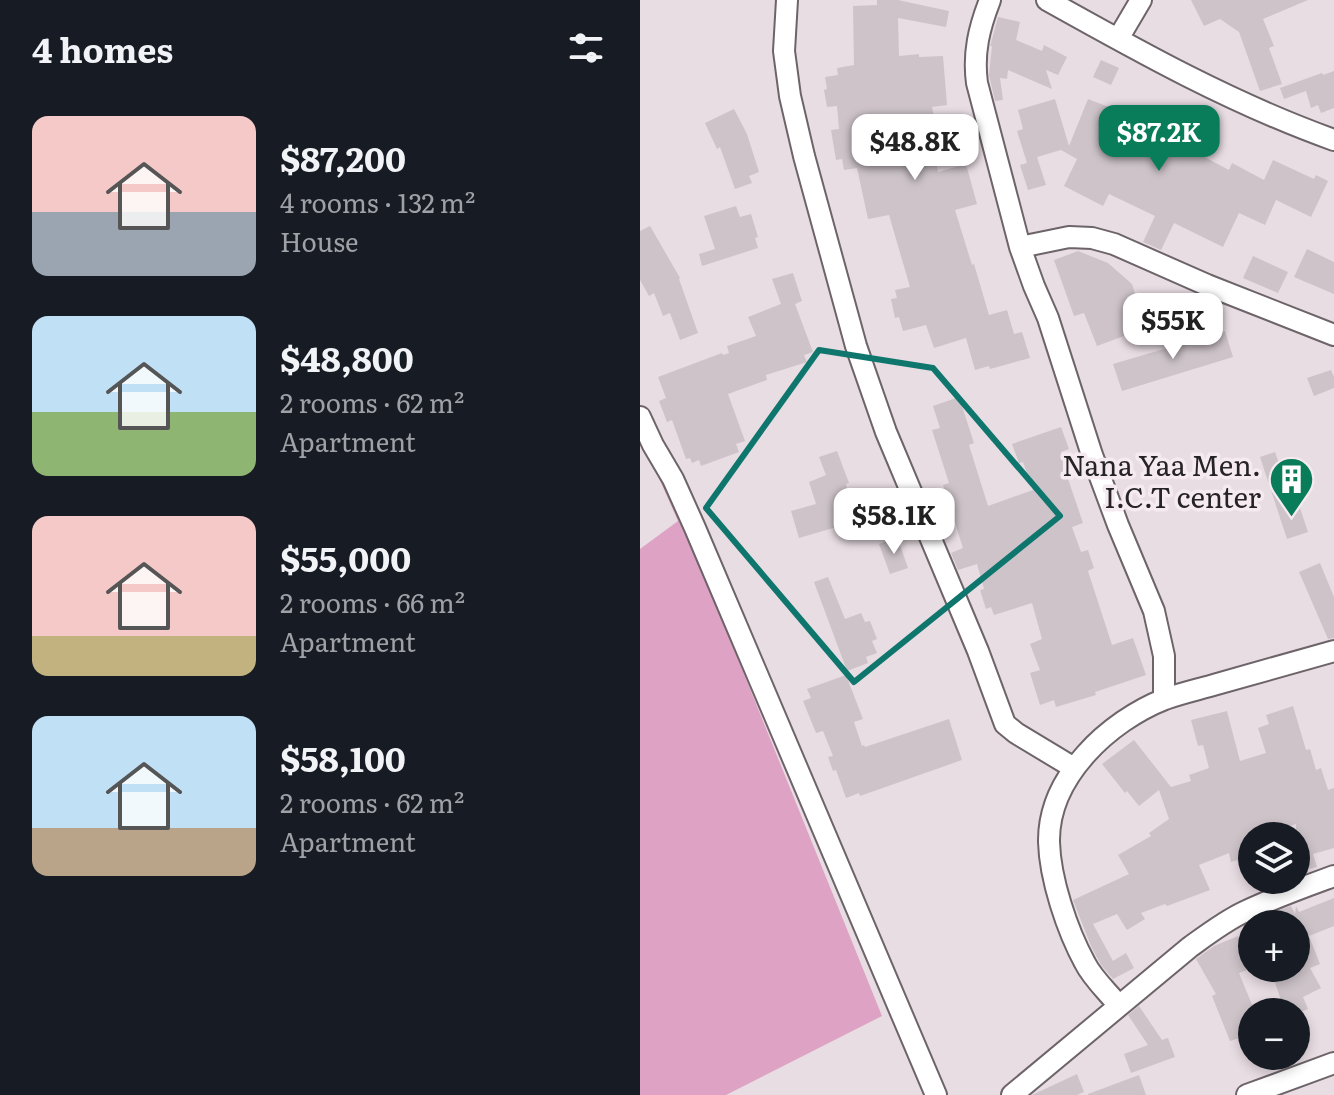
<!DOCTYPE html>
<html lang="en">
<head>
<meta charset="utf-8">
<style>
  body { margin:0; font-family:Literata,serif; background:#20242c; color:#f1f3f6; height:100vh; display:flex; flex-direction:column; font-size:30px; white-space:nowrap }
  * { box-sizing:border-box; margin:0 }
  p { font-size:26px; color:#9ea1a6 }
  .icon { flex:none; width:44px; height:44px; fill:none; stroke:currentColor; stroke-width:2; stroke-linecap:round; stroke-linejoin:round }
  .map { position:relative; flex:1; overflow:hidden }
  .sheet { display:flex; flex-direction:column; background:#171b24; width:640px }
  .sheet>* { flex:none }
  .buttons { position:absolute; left:598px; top:822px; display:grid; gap:16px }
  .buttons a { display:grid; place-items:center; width:72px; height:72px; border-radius:50%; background:#171b24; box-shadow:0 4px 12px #0003; font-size:40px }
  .price { position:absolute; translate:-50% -68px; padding:0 18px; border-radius:16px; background:#fff; color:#222; font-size:26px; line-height:52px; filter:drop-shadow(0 2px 4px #0008) }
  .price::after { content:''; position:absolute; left:50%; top:48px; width:24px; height:18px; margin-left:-12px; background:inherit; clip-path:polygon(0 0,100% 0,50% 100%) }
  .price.selected { background:#097c59; color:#fff }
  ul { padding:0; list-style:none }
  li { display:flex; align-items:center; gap:24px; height:200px; padding:0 32px }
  li span { display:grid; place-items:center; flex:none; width:224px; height:160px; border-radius:16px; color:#555 }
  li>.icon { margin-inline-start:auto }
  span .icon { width:96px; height:96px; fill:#fffc; stroke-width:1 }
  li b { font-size:34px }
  h2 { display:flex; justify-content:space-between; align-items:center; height:96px; padding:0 32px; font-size:34px }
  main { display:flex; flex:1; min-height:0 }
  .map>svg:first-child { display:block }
  .green { fill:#dea3c4 }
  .building { fill:#cdc3c9 }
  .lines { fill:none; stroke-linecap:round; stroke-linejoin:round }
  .minor-casing { stroke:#6d6469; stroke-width:24 }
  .minor { stroke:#fff; stroke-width:20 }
  .marked { fill:none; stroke:#0f766e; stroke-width:6; stroke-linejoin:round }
  .labels { text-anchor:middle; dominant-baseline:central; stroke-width:7; stroke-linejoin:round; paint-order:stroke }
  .poi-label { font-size:28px; fill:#262325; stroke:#f5eaf0; text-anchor:end }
</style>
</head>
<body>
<main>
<section class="sheet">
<h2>4 homes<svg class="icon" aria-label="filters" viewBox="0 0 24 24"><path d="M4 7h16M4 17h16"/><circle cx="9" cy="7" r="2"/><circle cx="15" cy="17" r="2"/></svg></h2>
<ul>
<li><span style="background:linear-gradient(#f6c9c9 60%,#9aa5b1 0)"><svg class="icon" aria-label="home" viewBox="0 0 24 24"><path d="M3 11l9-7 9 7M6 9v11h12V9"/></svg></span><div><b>$87,200</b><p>4 rooms · 132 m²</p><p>House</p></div></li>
<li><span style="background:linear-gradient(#bfe0f5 60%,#8fb573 0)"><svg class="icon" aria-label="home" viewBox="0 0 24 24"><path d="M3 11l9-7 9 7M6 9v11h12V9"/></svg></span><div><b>$48,800</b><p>2 rooms · 62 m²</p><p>Apartment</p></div></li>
<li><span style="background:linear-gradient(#f6c9c9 75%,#c2b280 0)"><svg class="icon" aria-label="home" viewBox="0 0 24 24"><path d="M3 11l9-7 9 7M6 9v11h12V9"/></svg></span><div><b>$55,000</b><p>2 rooms · 66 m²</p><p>Apartment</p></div></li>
<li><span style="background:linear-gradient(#bfe0f5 70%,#b9a48a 0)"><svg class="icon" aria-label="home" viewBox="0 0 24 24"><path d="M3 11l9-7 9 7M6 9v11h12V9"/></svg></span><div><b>$58,100</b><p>2 rooms · 62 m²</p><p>Apartment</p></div></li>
</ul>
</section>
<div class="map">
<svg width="694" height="1095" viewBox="0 0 694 1095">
  <rect width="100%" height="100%" fill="#e8dde3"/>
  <path class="green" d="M0 429 54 550 242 1016 86 1095H0V549L38 521 0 435Z"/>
  <path class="building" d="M237 0H258L309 11 306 27 258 18 259 56 279 54V57L303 56 307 105 292 107 297 134 292 135 298 172 326 164 337 204 315 210 332 265 334 264 349 315 367 310 374 334 382 332 390 358 350 369 349 366 335 370 326 338 294 348 286 325 263 331 259 317 255 318 251 299 257 298 255 290 270 287 249 215 228 219 217 168 204 170 202 159 196 160 191 130 199 129 197 106 187 107 184 90 187 89 185 77 198 75 197 68 214 65 213 6 237 5Z
    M551 0H668L623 19 634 46 629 48 642 84 620 91 599 32 580 19 564 26Z
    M358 17 380 22 376 40 402 51 404 45 427 57 418 75 406 70 412 89 368 70 367 79 360 78 363 100 355 101 349 75 352 46H350L351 43Z
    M461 60 479 68 471 85 453 77Z
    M694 71V108L681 113 678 105 671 108 666 91 644 99 640 88 682 73 683 75Z
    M415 99 429 146 448 99 513 124 514 121 562 139 557 153 589 170 592 163 624 180 633 160 674 179 676 175 688 181 671 217 636 200 625 225 599 213 583 247 534 223 521 250 503 242 515 216 469 194 463 206 424 186 437 159 421 150 397 157 406 185 388 190 380 165 387 163 377 131 383 129 378 110Z
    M94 109 107 134 119 172 109 176 112 183 95 189 80 147 77 149 65 123Z
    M96 206 100 217 111 214 118 237 115 238 118 248 62 266 59 254 75 249 64 216Z
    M10 226 40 278 39 279 58 333 40 340 30 313 23 316 14 293 9 296 0 280V231Z
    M667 249 694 262V294L654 277Z
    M438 251 468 263 492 284 495 294 487 297 500 330 457 346 444 313 434 316 414 260Z
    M613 256 648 272 638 293 603 278Z
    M153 273 162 301 155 304 173 352 164 355 167 362 126 375 127 380 88 394 105 441 96 444 99 452 61 466 59 460 52 463 50 458 46 459 32 420 27 422 19 401 26 398 18 377 82 353 83 355 89 353 87 346 116 336 108 317 141 304 132 279Z
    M585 331 593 357 482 391 473 364Z
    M691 370 694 377V388L674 396 667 378Z
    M319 397 334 443 329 445 348 506 393 490 383 462 379 463 372 444 421 427 429 449 421 452 427 469 425 470 443 523 432 527 441 552 448 550 454 568 448 571 472 645 493 638 506 675 455 692 456 695 416 707 414 700 400 705 390 673 400 670 390 644 402 639 392 603 354 615 351 607 346 609 340 590 344 589 337 564 318 570 311 553 323 548 303 485 309 483 292 430 300 428 293 406Z
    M197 451 209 483 206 484 217 521 159 538 151 511 176 504 169 482 186 475 179 457Z
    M635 452 638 461 641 460 645 473 643 474 652 500 657 499 668 532 647 539 620 457Z
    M257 537 268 568 250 574 239 544Z
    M680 563 694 597V638L688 639 659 572Z
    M188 577 205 619 221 613 225 622 230 621 237 639 232 641 237 653 226 657 228 663 207 671 174 582Z
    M206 675 223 719 214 722 222 746 224 745 225 747 309 719 322 760 220 796 219 793 206 798 196 770 193 771 188 757 193 756 183 731 176 733 163 701 171 698 167 689Z
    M653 706 666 750 670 749 676 770 681 768 688 790 694 788V848L673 854 677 867 656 872V824L621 836H612V859L598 863 597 860 591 862 589 853 559 865 570 890 527 906 525 904 501 913 505 919 487 930 477 914 453 924 473 961 486 953 494 968 473 979 461 965 451 946 433 900 489 874 478 855 511 836 509 833 529 819 519 790 499 806 487 791 485 793 462 764 494 740 531 787 551 781 549 775 569 768 563 745 558 746 551 720 587 711 600 761 626 753 618 728 629 724 626 715Z
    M694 898V926L669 936 680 964 670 968 681 988 663 997 668 1009 661 1012H645L630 968H656V966L661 965 656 953V924L631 923 642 919 638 911 642 909 651 906 655 914 656 906 659 912Z
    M598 936 610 969 599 973 615 1012H612V1034L590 1041 572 996 576 994 556 959 574 946Z
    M499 1006 522 1040 528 1038 535 1057 491 1073 484 1054 508 1045 488 1015Z
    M437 1074 444 1092 437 1095H392Z
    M499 1075 506 1095H448V1094Z"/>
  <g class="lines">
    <defs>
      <path id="minor" d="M147 0 144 51 150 96 164 156 216 346 246 432 338 651 365 724 376 733 434 768
        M350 0C339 28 333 53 337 83L380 247 394 286 408 318 452 455 478 525 514 611 524 656V699
        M407 0C500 52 593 104 694 140
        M478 39 501 0
        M380 247 429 237 452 238 474 244 567 285 694 335
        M0 417 13 445 33 479 55 528 296 1095
        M479 1006C468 992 453 979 445 963 427 930 410 879 409 842 408 777 469 721 525 699 542 693 560 689 577 684 616 673 655 662 694 651
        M372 1095 550 947C568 934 585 921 604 912 633 898 664 887 694 876
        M607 1095 694 1063"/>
    </defs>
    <use href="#minor" class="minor-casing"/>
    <use href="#minor" class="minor"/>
  </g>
  <path class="marked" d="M179 350 293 368 420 516 214 682 66 508Z"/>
  <defs>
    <symbol id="building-pin" viewBox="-11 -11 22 30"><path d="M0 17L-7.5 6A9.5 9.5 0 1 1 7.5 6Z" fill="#097c59" stroke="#f5eaf0"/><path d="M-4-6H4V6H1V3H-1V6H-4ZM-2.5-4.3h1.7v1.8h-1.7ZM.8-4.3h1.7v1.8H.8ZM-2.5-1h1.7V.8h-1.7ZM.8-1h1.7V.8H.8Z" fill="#fff"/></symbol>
  </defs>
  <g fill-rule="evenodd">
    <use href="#building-pin" x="626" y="454" width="51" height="69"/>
  </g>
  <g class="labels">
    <g class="poi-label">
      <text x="621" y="464">Nana Yaa Men.<tspan x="621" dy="32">I.C.T center</tspan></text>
    </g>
  </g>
</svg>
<div class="buttons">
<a><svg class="icon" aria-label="layers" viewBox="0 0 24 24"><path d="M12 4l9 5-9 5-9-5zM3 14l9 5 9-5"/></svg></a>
<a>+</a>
<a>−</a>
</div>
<b class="price selected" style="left:519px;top:173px">$87.2K</b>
<b class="price" style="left:275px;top:182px">$48.8K</b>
<b class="price" style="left:533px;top:361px">$55K</b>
<b class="price" style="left:254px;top:556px">$58.1K</b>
</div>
</main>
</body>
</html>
